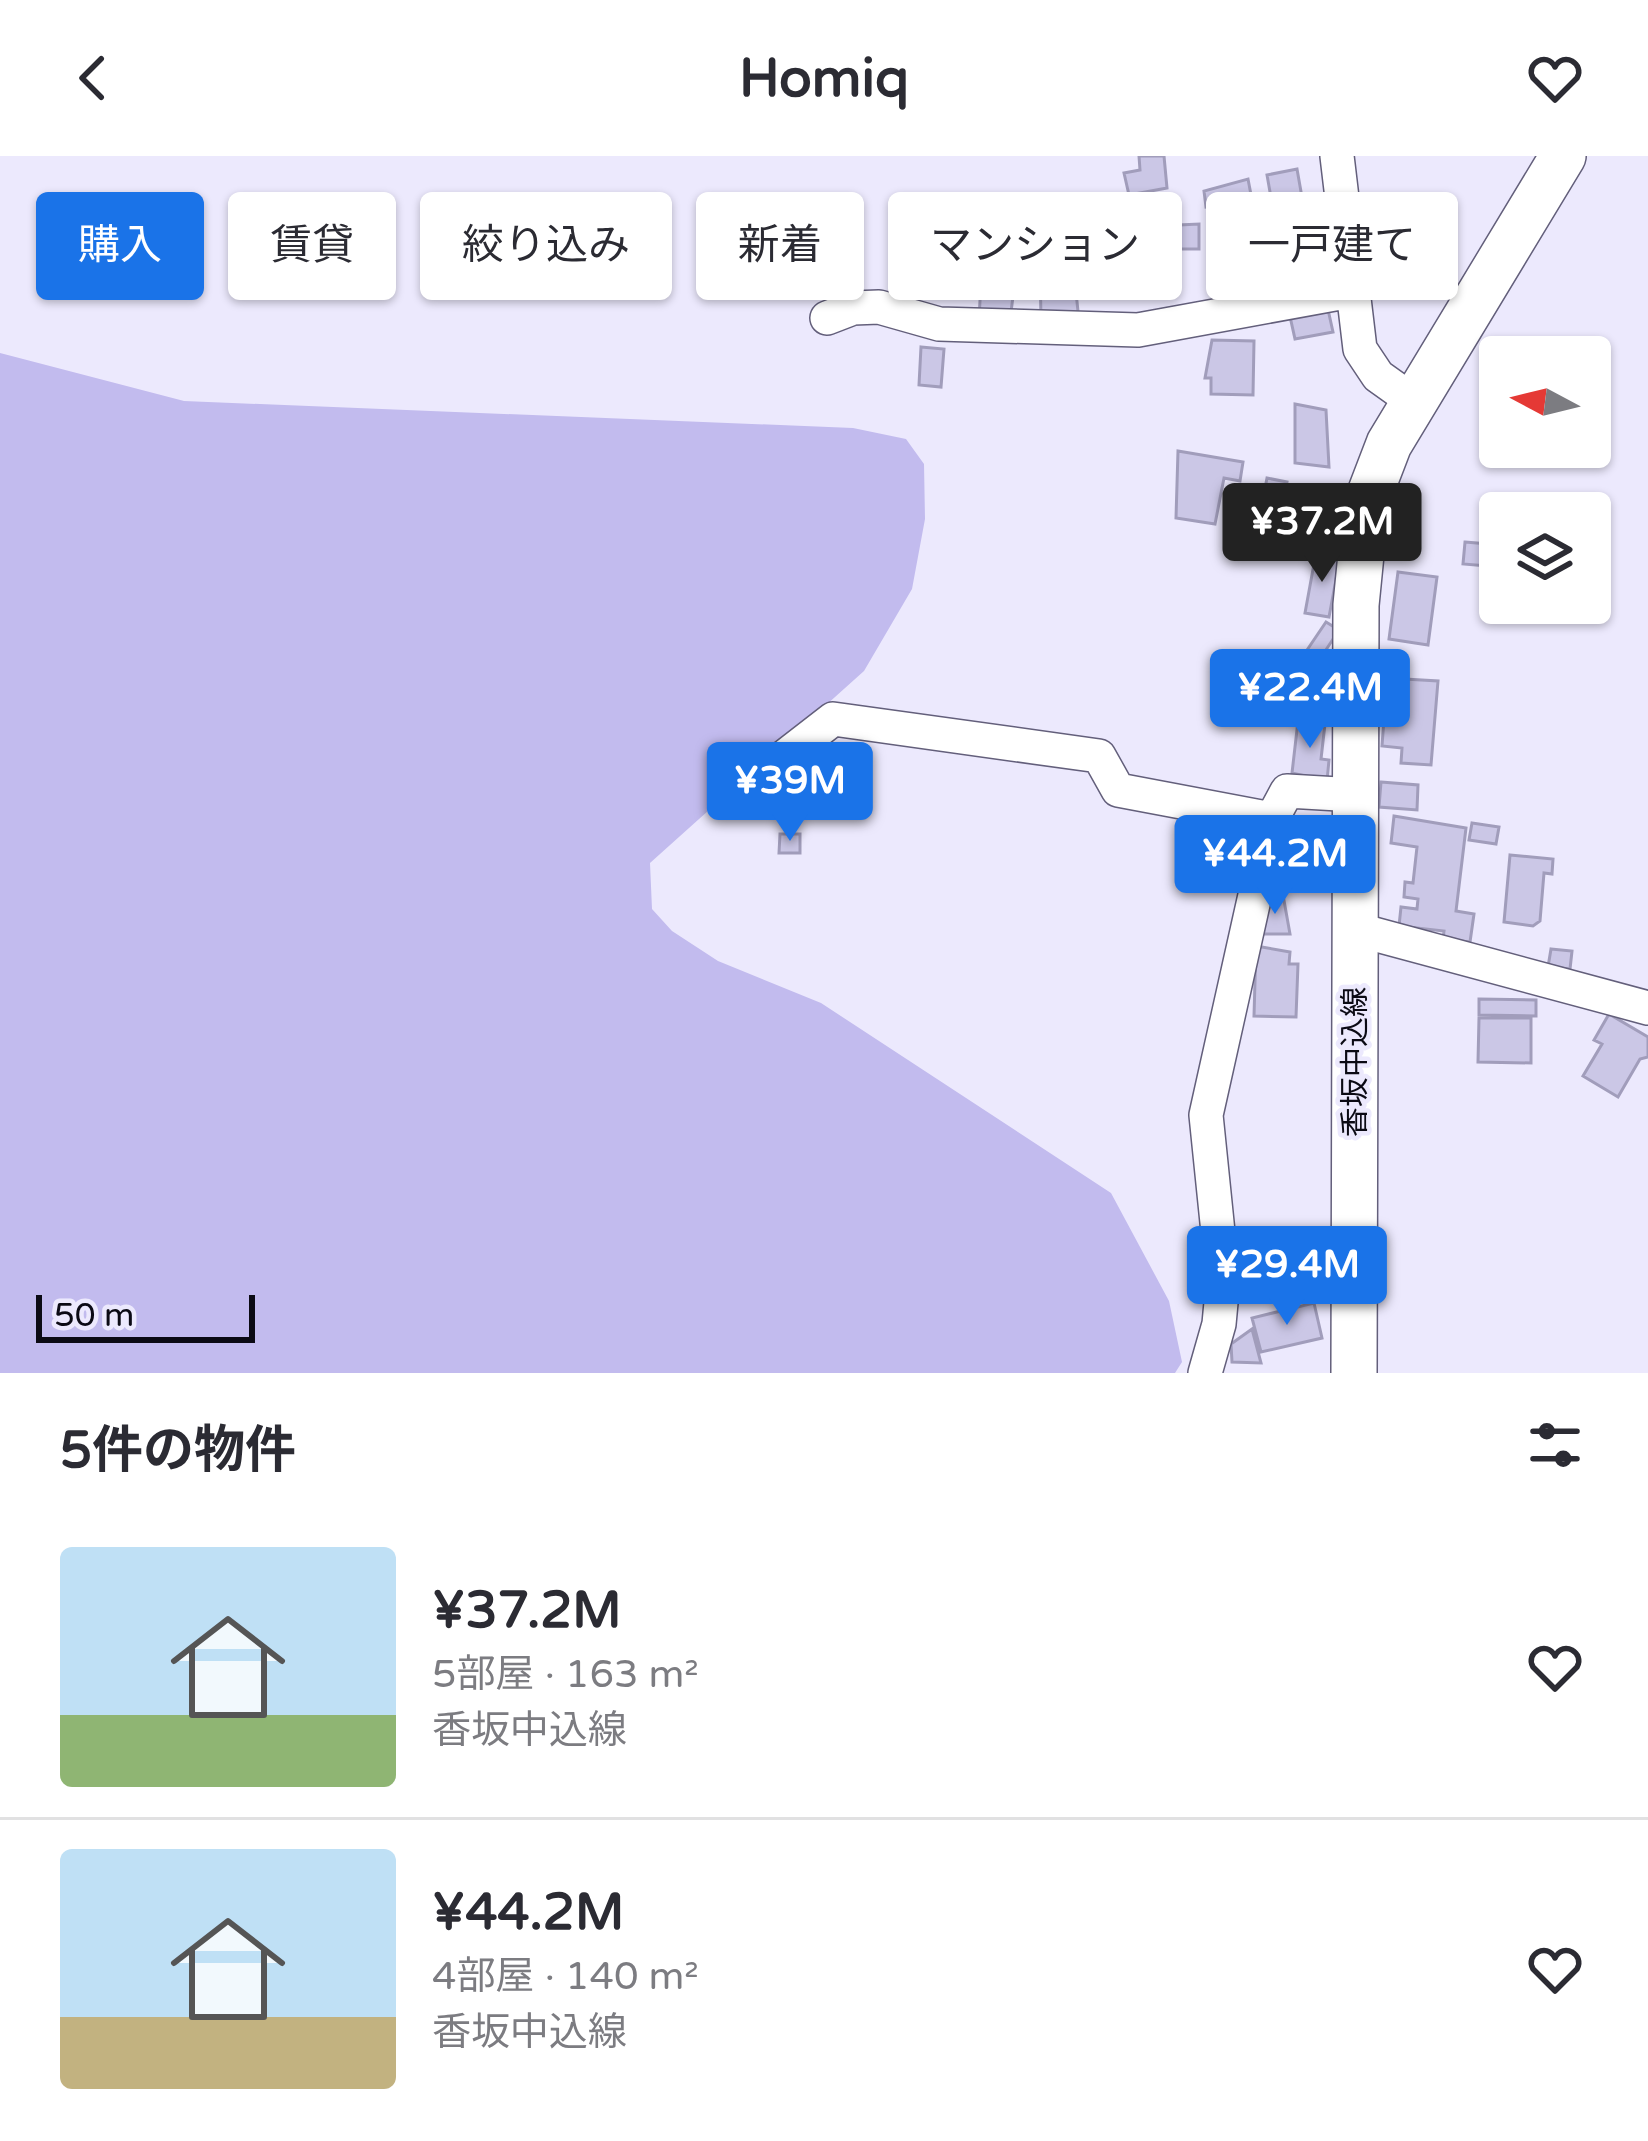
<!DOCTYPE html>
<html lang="ja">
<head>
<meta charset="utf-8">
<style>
  body { margin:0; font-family:"Varela Round","Noto Sans JP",sans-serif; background:#f2f2f3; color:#2b2b33; height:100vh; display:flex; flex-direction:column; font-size:45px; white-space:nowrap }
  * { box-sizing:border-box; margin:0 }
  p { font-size:39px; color:#7c7c81 }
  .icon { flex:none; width:66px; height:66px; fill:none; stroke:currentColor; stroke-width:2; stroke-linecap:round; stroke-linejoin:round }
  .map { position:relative; height:1217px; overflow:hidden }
  .sheet { display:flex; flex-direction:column; background:#fff; flex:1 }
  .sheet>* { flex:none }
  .guide { position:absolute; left:36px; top:36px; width:1578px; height:108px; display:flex; gap:24px }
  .needle { width:78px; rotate:277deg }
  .fabs { position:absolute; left:1479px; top:180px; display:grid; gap:24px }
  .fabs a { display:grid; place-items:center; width:132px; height:132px; border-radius:12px; background:#fff; box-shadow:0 3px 9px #0004; font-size:60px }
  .scale { position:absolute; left:36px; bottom:30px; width:219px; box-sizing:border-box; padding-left:12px; border:6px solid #0b0a14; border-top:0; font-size:33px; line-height:42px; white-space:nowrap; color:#0b0a14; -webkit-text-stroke:9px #ece9fd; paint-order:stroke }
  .price { position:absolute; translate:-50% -102px; padding:0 27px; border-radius:12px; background:#1a73e8; color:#fff; font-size:39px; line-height:78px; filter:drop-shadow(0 3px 6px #0008) }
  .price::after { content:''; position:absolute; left:50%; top:72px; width:36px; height:27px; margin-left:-18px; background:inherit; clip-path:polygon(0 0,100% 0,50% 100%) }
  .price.active { background:#222; color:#fff }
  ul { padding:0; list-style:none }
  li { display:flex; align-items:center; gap:36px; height:300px; padding:0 60px }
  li+li { border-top:3px solid #e1e1e2 }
  li span { display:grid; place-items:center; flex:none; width:336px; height:240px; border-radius:12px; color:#555 }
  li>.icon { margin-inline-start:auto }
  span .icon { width:144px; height:144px; fill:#fffc; stroke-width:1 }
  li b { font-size:51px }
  h2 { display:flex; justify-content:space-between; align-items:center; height:144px; padding:0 60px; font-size:51px }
  .tag { padding:0 42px; border-radius:12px; background:#fff; box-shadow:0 3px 9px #0004; font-size:42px; line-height:108px }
  .tag.active { background:#1a73e8; color:#fff }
  header { display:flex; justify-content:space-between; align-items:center; height:156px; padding:0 60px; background:#fff; font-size:54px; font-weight:700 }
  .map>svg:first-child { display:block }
  .green { fill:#c2bbee }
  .building { fill:#cbc7e6; stroke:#a19dbb; stroke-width:3 }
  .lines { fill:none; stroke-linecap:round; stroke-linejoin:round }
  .street-casing { stroke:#635f7b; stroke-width:36 }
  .secondary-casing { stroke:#635f7b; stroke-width:48 }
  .street { stroke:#fff; stroke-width:33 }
  .secondary { stroke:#fff; stroke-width:45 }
  .labels { text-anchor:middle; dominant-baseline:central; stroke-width:9; stroke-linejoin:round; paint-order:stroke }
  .street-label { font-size:30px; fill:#0b0a14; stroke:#ece9fd }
</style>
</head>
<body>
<header><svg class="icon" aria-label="back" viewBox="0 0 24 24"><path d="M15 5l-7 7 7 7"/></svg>Homiq<svg class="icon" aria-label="heart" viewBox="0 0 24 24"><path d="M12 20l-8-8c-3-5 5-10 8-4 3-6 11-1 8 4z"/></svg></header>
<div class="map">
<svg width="1648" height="1217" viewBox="0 0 1648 1217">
  <rect width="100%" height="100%" fill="#ece9fd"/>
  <path class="green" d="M0 197 184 245 853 272 906 283 924 308 925 363 912 433 864 515 650 707 652 753 672 775 718 805 821 847 1111 1037 1169 1145 1182 1206 1175 1217H0Z"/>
  <path class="building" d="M1139 0H1164L1167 32 1129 39 1124 17 1140 14Z
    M1297 13 1303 47 1273 53 1267 19Z
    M1248 23 1252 44 1206 51 1204 35Z
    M1254 46 1266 110 1227 120 1221 117 1210 54Z
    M1096 48 1098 77 1070 78 1079 165 1041 164 1039 50Z
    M985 54H1024L1010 164 979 163Z
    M1199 68V93H1180L1179 69Z
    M1316 70 1319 102 1307 103 1304 71Z
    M1327 149 1333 176 1295 183 1289 156Z
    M1212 184 1254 185 1253 239 1211 238V222H1205Z
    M921 191 944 193 941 231 919 229Z
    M1295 248 1326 254 1329 311 1295 307Z
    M1178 295 1243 306 1240 325 1224 322 1215 368 1176 362Z
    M1267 322 1287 326 1276 383 1256 379Z
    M1320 364 1338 367 1334 393 1316 390Z
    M1465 386 1500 389V411L1463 408Z
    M1316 397 1340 402 1329 461 1305 457Z
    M1398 416 1437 421 1428 489 1389 483Z
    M1326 466 1339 474 1318 506 1305 497Z
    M1387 522 1438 525 1431 609 1401 607 1402 592 1382 590Z
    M1298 565 1325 568 1321 603 1329 604 1327 625 1292 617Z
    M1381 626 1418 629 1417 654 1379 651Z
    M1394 660 1466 672 1456 755 1474 758 1470 786 1443 783 1444 775 1399 770 1401 751 1417 753 1418 743 1404 741 1405 726 1413 727 1417 691 1391 687Z
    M1472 667 1499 671 1496 688 1469 684Z
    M780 678H800V697H779Z
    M1510 699 1553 703 1552 718 1544 717 1540 765 1533 770 1504 766Z
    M1269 738 1283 739 1290 778H1259Z
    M1256 790 1290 796 1289 808H1298L1296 861 1254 860Z
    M1551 793 1572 795 1570 813 1548 811Z
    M1479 843 1536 844V860L1479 859Z
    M1609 858 1648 881V901L1640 903 1618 941 1583 920 1602 888 1594 884Z
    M1479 862H1531V907L1478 906Z
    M1314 1147 1322 1182 1261 1196 1252 1162Z
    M1252 1173 1261 1207 1232 1206 1231 1188Z"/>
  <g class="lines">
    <defs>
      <path id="street" d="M1337 0 1360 193 1378 220 1413 245
        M827 162 853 152 879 151 939 168 1138 174 1351 135
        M775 608 833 563 1099 600 1118 634 1272 663
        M1355 773 1648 852
        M1205 1217 1219 1168 1223 1125 1206 959 1272 663 1287 635 1356 639"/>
      <path id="secondary" d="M1354 1217 1356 449 1366 348 1389 288 1563 0"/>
    </defs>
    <use href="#street" class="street-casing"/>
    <use href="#secondary" class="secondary-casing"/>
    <use href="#street" class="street"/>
    <use href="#secondary" class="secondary"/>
  </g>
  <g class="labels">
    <g class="street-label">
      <text transform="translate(1355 906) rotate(-90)">香坂中込線</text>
    </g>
  </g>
</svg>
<div class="fabs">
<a><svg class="needle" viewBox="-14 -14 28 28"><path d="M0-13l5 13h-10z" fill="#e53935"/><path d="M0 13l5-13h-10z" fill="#7c7c81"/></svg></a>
<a><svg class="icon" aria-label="layers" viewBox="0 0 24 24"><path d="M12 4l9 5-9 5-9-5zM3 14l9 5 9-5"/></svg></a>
</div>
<div class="scale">50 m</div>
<b class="price active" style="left:1322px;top:429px">¥37.2M</b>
<b class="price" style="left:1310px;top:595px">¥22.4M</b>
<b class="price" style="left:790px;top:688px">¥39M</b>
<b class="price" style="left:1275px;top:761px">¥44.2M</b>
<b class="price" style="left:1287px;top:1172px">¥29.4M</b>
<div class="guide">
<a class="tag active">購入</a>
<a class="tag">賃貸</a>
<a class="tag">絞り込み</a>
<a class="tag">新着</a>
<a class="tag">マンション</a>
<a class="tag">一戸建て</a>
</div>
</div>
<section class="sheet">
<h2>5件の物件<svg class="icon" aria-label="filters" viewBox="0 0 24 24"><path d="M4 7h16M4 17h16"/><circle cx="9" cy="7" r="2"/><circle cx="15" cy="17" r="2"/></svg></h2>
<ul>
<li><span style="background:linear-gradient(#bfe0f5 70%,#8fb573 0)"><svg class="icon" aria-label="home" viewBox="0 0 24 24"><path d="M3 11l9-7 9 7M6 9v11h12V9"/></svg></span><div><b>¥37.2M</b><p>5部屋 · 163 m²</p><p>香坂中込線</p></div><svg class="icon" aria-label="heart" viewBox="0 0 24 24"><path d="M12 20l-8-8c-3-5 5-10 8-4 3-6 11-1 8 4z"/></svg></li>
<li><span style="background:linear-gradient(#bfe0f5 70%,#c2b280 0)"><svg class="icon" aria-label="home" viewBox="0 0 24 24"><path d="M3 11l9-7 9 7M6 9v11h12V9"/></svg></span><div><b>¥44.2M</b><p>4部屋 · 140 m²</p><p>香坂中込線</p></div><svg class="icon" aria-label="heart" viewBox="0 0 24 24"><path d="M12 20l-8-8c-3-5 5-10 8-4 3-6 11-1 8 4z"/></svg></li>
</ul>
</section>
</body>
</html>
